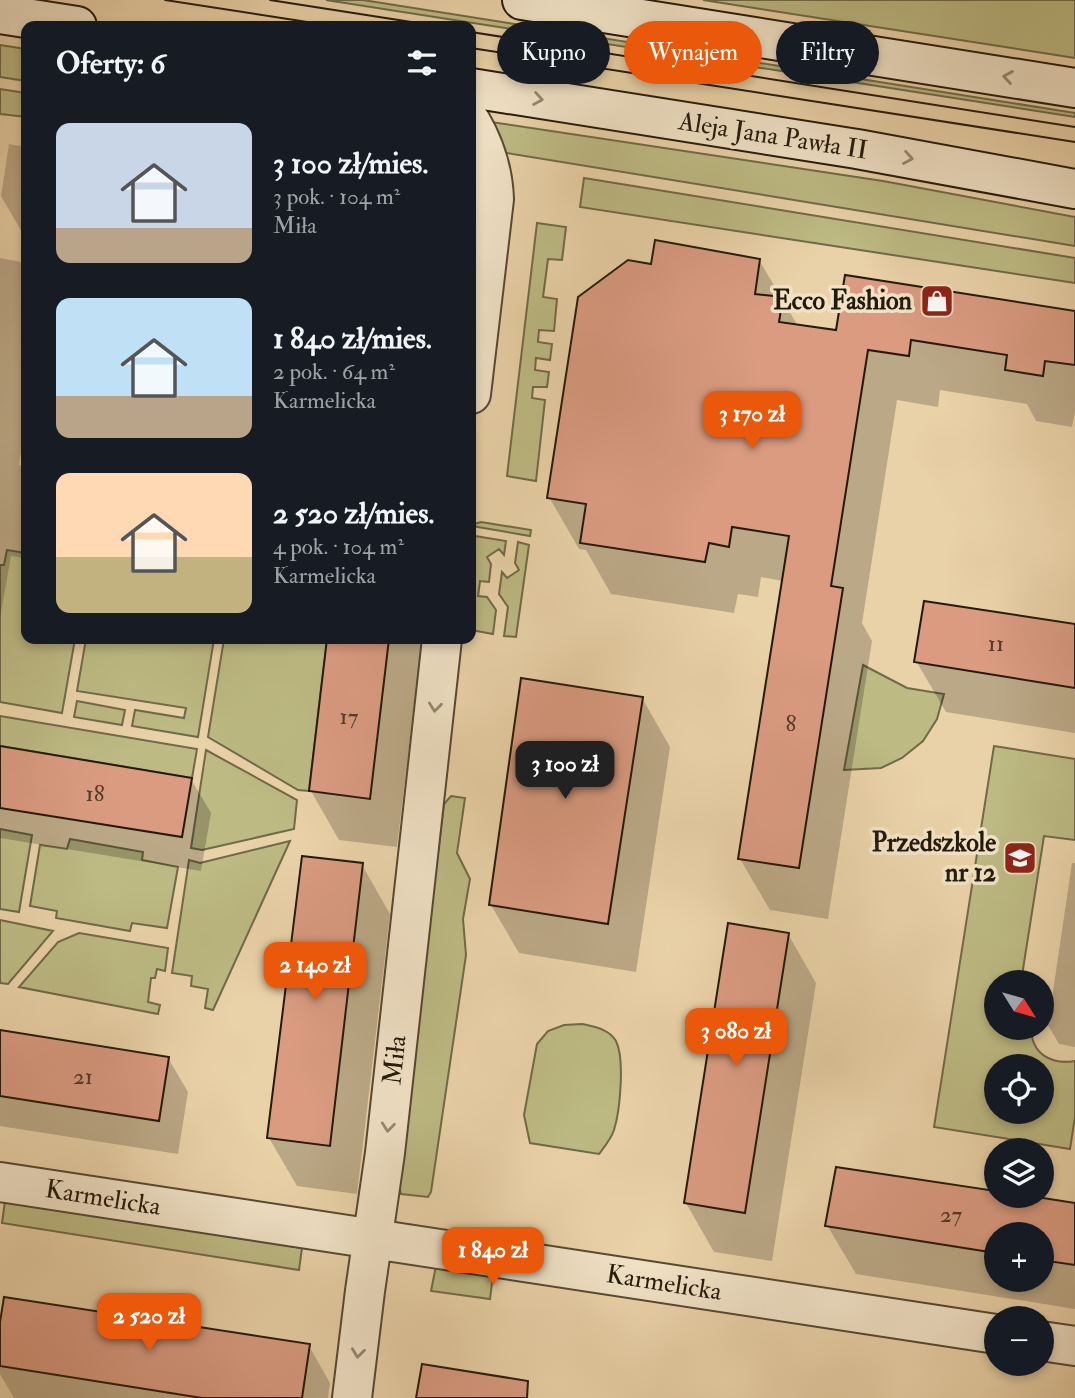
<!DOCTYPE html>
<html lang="pl">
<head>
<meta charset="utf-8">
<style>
  body { margin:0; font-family:"IM FELL Double Pica",serif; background:#242831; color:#f1f3f6; height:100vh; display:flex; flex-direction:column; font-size:26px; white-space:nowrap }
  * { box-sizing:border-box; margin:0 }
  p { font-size:23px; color:#9ea1a6 }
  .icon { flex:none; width:38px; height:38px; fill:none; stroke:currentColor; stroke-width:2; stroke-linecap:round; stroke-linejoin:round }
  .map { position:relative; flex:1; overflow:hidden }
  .panel { position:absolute; left:21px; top:21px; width:455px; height:623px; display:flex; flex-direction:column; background:#171b24; border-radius:14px; box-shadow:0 4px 10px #0003 }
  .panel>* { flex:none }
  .guide { position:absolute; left:497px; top:21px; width:472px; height:63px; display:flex; gap:14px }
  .needle { width:46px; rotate:127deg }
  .fabs { position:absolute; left:984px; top:970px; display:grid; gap:14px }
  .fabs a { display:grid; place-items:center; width:70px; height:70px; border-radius:50%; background:#171b24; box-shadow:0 4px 10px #0003; font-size:35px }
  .price { position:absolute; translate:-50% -60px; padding:0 16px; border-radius:14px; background:#ea580c; color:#fff; font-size:23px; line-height:46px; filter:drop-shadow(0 2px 4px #0008) }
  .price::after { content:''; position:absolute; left:50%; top:42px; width:21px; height:16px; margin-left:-10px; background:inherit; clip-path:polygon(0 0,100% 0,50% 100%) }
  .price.current { background:#222; color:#fff }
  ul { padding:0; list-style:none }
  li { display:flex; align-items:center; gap:21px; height:175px; padding:0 35px }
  li span { display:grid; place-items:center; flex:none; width:196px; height:140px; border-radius:14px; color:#555 }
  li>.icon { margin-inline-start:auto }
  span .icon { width:84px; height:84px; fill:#fffc; stroke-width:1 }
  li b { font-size:30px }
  h2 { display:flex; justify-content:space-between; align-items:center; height:84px; padding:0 35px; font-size:30px }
  .chip { padding:0 24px; border-radius:32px; background:#171b24; box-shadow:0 4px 10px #0003; font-size:24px; line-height:63px }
  .chip.current { background:#ea580c; color:#fff }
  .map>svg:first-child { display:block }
  .green { fill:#bdba83; stroke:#706a48; stroke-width:2; fill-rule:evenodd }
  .shadow { fill:#0003; fill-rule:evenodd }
  .building { fill:#da9b81; stroke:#241a0c; stroke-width:2 }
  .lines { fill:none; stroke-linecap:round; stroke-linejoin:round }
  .minor-casing { stroke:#564833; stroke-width:42 }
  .secondary-casing { stroke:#241a0c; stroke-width:42 }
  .minor { stroke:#f1e2c6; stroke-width:38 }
  .secondary { stroke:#f1e2c6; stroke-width:38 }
  .tram { stroke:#241a0c; stroke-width:2 }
  .oneway { stroke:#958872 }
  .labels { text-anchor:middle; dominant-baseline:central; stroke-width:7; stroke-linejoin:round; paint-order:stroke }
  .number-label { font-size:23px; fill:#523a29 }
  .street-label { font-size:26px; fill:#241a0c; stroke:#f1e2c6 }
  .poi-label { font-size:26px; font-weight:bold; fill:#241a0c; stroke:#f1e2c6; text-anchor:end }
</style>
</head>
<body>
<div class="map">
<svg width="1075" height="1398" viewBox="0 0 1075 1398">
  <rect width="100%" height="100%" fill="#ead2a8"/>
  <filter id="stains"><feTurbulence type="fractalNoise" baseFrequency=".00286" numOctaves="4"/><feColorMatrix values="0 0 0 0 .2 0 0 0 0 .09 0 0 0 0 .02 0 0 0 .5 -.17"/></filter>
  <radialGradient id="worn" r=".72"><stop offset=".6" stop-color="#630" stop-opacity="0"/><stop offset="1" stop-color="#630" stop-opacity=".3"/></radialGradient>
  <path class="green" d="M326 0H363L1075 113V117Z
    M703 0H1075V58Z
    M0 45 26 49V81L0 77Z
    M0 89 26 93V117L0 114Z
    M491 122 883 181 1075 217V246L501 152Z
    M584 178 1075 258V283L580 207Z
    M537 223 566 227 562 260 548 259 543 297 557 299 554 331 539 330 538 342 552 344 550 360 536 358 535 370 549 372 547 387H533L532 398 545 400 536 481 507 476Z
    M481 522 531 530 530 536 472 526 474 524Z
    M475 536 506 541 504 555 499 549 487 557 491 564 489 582 480 581 478 596 487 597 496 610 493 634 471 630V568Z
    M518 542 529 545 516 637 504 636 508 607 499 594 502 572 507 578 519 570 515 563Z
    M7 550 26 553V639H75L62 713 0 702V565H4Z
    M86 639H214L198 737 132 726 135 710 184 718 186 708 77 691Z
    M224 639H327L309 791 298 790 208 737Z
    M863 665 907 688 944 694 937 719 923 741 902 758 881 768 844 770Z
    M77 701 125 710 122 725 74 717Z
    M0 716 197 749 192 778 0 746Z
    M994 746 1075 759V840L1044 836 1021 982H996V1027H1031C1031 1054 1051 1065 1075 1061V1117L1070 1149 934 1127ZM996 1066H1041V1111H996Z
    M206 750 297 800 294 829 202 850 191 848Z
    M451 796 465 798 457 853 470 879 463 919 466 955 431 1192 428 1197 401 1194 398 1182 444 804Z
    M0 829 32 835 19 912 0 909Z
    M70 839 143 852 142 860 178 867 167 928 132 923 130 931 56 918 57 911 30 906 40 845 67 849Z
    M290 841 213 1010 205 1008 208 989 191 986 192 976 172 973 189 860 200 863Z
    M0 920 53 931 8 984 0 983Z
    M79 933 168 948 165 971 157 969 155 978H151L148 1002 160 1005 158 1014 19 987 58 942Z
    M582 1024C595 1027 609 1029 616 1041 625 1059 620 1111 614 1130 611 1139 605 1146 599 1154L530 1143 524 1115 537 1044 548 1031 564 1025Z
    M5 1201 302 1248 299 1270 2 1223Z
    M436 1266 493 1275 490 1299 431 1291Z"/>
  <path class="shadow" d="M9 144 26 147V239L1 196Z
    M0 258 26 263V420L19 465 26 466V558L11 556 0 618Z
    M759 260 798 326 837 332 1075 313V411L1072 427 1036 421 1027 404 940 390 938 407 897 400 862 623 872 641 828 919 770 910 740 859 783 581 761 577 758 597 738 594 734 613 611 594 586 550 579 549 549 497 653 266Z
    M1075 626V733L946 712 916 661Z
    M328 639H422L397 847 339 840 311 791Z
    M642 698 670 747 636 972 519 953 491 905Z
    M0 748 191 779 211 813 201 871 0 838Z
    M1072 863H1075V1047L1059 1044 1048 1025Z
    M362 865 390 914 357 1194 297 1186 269 1138Z
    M788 934 816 983 772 1261 714 1252 686 1203Z
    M0 1032 168 1058 188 1092 178 1154 0 1126Z
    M996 1195 1075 1205V1309L856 1274 827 1225ZM996 1234H1041V1279H996Z
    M0 1333 309 1346 330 1383 328 1398H14L0 1374Z"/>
  <path class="building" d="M655 240 760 259 755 294 783 297 779 322 836 330 845 275 1075 311V365L1045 361 1043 376 1005 370 1007 355 911 340 909 356 868 350 831 586 843 588 799 868 738 859 789 536 732 527 729 547 709 543 705 562 580 543 586 504 547 498 578 297 628 260 651 264Z
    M924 601 1075 624V688L914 662Z
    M327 639H389L370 799 309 791Z
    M521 678 643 697 608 924 489 905Z
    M0 746 192 778 182 837 0 808Z
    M302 856 363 863 330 1146 267 1138Z
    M728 923 789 933 745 1213 684 1203Z
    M0 1030 169 1057 159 1121 0 1096Z
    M836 1167 996 1191V1195H1024L1075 1203V1265L1041 1260V1234H996V1253L825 1226Z
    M4 1297 310 1344 302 1398H202L0 1366V1322Z
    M422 1364 528 1381 527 1398H416Z"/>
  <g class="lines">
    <defs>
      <path id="minor" d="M471 122C485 146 493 171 494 199L471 394
        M0 1182 996 1334
        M1041 1341 1075 1346
        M352 1398 365 1291 385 1153 442 639"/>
      <path id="secondary" d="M522 0 1075 88
        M0 14 77 26
        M471 88 857 149 1075 189"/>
    </defs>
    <use href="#minor" class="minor-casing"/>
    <use href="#secondary" class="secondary-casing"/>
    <use href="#minor" class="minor"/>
    <use href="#secondary" class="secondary"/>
    <path class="tram" d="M165 0 333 26
      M270 0 437 26
      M471 32 1075 127
      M471 48 1075 142"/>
  </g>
  <defs><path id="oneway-chevron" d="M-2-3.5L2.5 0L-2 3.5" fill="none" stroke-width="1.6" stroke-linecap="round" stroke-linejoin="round" transform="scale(1.75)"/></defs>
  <g class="oneway">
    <use href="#oneway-chevron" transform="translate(1008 77) rotate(-171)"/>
    <use href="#oneway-chevron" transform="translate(538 99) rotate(9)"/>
    <use href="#oneway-chevron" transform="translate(908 158) rotate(10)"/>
    <use href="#oneway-chevron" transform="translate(435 707) rotate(96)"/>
    <use href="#oneway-chevron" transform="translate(388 1127) rotate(96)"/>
    <use href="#oneway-chevron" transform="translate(358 1353) rotate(97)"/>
  </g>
  <defs>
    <symbol id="shop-square" viewBox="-11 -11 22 22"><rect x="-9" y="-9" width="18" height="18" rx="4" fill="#8f2418" stroke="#f1e2c6"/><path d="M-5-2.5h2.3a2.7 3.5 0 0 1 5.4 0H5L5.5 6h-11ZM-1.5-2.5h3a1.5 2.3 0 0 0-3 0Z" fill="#fff"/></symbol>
    <symbol id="school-square" viewBox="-11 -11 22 22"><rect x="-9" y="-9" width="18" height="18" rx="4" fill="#8f2418" stroke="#f1e2c6"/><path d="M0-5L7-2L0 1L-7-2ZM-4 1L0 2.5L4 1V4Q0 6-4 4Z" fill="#fff"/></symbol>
  </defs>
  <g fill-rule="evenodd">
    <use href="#shop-square" x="918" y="282" width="38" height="38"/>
    <use href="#school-square" x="1001" y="839" width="38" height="38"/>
  </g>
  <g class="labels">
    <g class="number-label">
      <text x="996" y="643">11</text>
      <text x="349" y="716">17</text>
      <text x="791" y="723">8</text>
      <text x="95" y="793">18</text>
      <text x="83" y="1076">21</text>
      <text x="951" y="1214">27</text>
    </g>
    <g class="street-label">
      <text transform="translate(773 136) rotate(9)">Aleja Jana Pawła II</text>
      <text transform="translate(395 1060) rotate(-84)">Miła</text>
      <text transform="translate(103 1198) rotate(9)">Karmelicka</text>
      <text transform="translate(664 1283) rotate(9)">Karmelicka</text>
    </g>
    <g class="poi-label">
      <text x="912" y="301">Ecco Fashion</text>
      <text x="996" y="843">Przedszkole<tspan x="996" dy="30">nr 12</tspan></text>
    </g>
  </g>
  <rect width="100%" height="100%" filter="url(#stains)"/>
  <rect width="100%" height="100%" fill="url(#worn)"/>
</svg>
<div class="fabs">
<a><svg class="needle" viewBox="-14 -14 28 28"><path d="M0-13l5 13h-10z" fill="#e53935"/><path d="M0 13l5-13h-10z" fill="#9ea1a6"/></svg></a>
<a><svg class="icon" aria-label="locate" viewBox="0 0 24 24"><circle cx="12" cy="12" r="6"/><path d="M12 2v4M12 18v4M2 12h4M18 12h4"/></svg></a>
<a><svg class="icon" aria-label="layers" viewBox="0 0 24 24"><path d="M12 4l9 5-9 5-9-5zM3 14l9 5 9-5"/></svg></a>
<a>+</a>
<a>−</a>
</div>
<b class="price" style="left:752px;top:451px">3 170 zł</b>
<b class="price current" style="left:565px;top:801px">3 100 zł</b>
<b class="price" style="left:315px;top:1002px">2 140 zł</b>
<b class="price" style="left:736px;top:1068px">3 080 zł</b>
<b class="price" style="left:493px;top:1287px">1 840 zł</b>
<b class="price" style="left:149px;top:1353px">2 520 zł</b>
<div class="guide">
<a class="chip">Kupno</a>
<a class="chip current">Wynajem</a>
<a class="chip">Filtry</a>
</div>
<section class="panel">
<h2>Oferty: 6<svg class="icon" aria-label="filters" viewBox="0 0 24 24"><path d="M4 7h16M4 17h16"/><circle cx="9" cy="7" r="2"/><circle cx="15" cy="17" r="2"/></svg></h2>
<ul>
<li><span style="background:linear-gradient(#c9d6e8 75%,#b9a48a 0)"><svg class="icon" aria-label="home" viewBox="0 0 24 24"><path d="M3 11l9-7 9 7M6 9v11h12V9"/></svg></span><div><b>3 100 zł/mies.</b><p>3 pok. · 104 m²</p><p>Miła</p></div></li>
<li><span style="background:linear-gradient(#bfe0f5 70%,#b9a48a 0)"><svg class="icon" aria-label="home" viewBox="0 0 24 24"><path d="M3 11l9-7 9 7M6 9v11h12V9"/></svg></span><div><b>1 840 zł/mies.</b><p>2 pok. · 64 m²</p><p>Karmelicka</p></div></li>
<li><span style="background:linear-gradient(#ffd9b3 60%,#c2b280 0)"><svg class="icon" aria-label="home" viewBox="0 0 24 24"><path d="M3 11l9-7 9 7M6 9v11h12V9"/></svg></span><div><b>2 520 zł/mies.</b><p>4 pok. · 104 m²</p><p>Karmelicka</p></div></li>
</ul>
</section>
</div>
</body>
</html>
